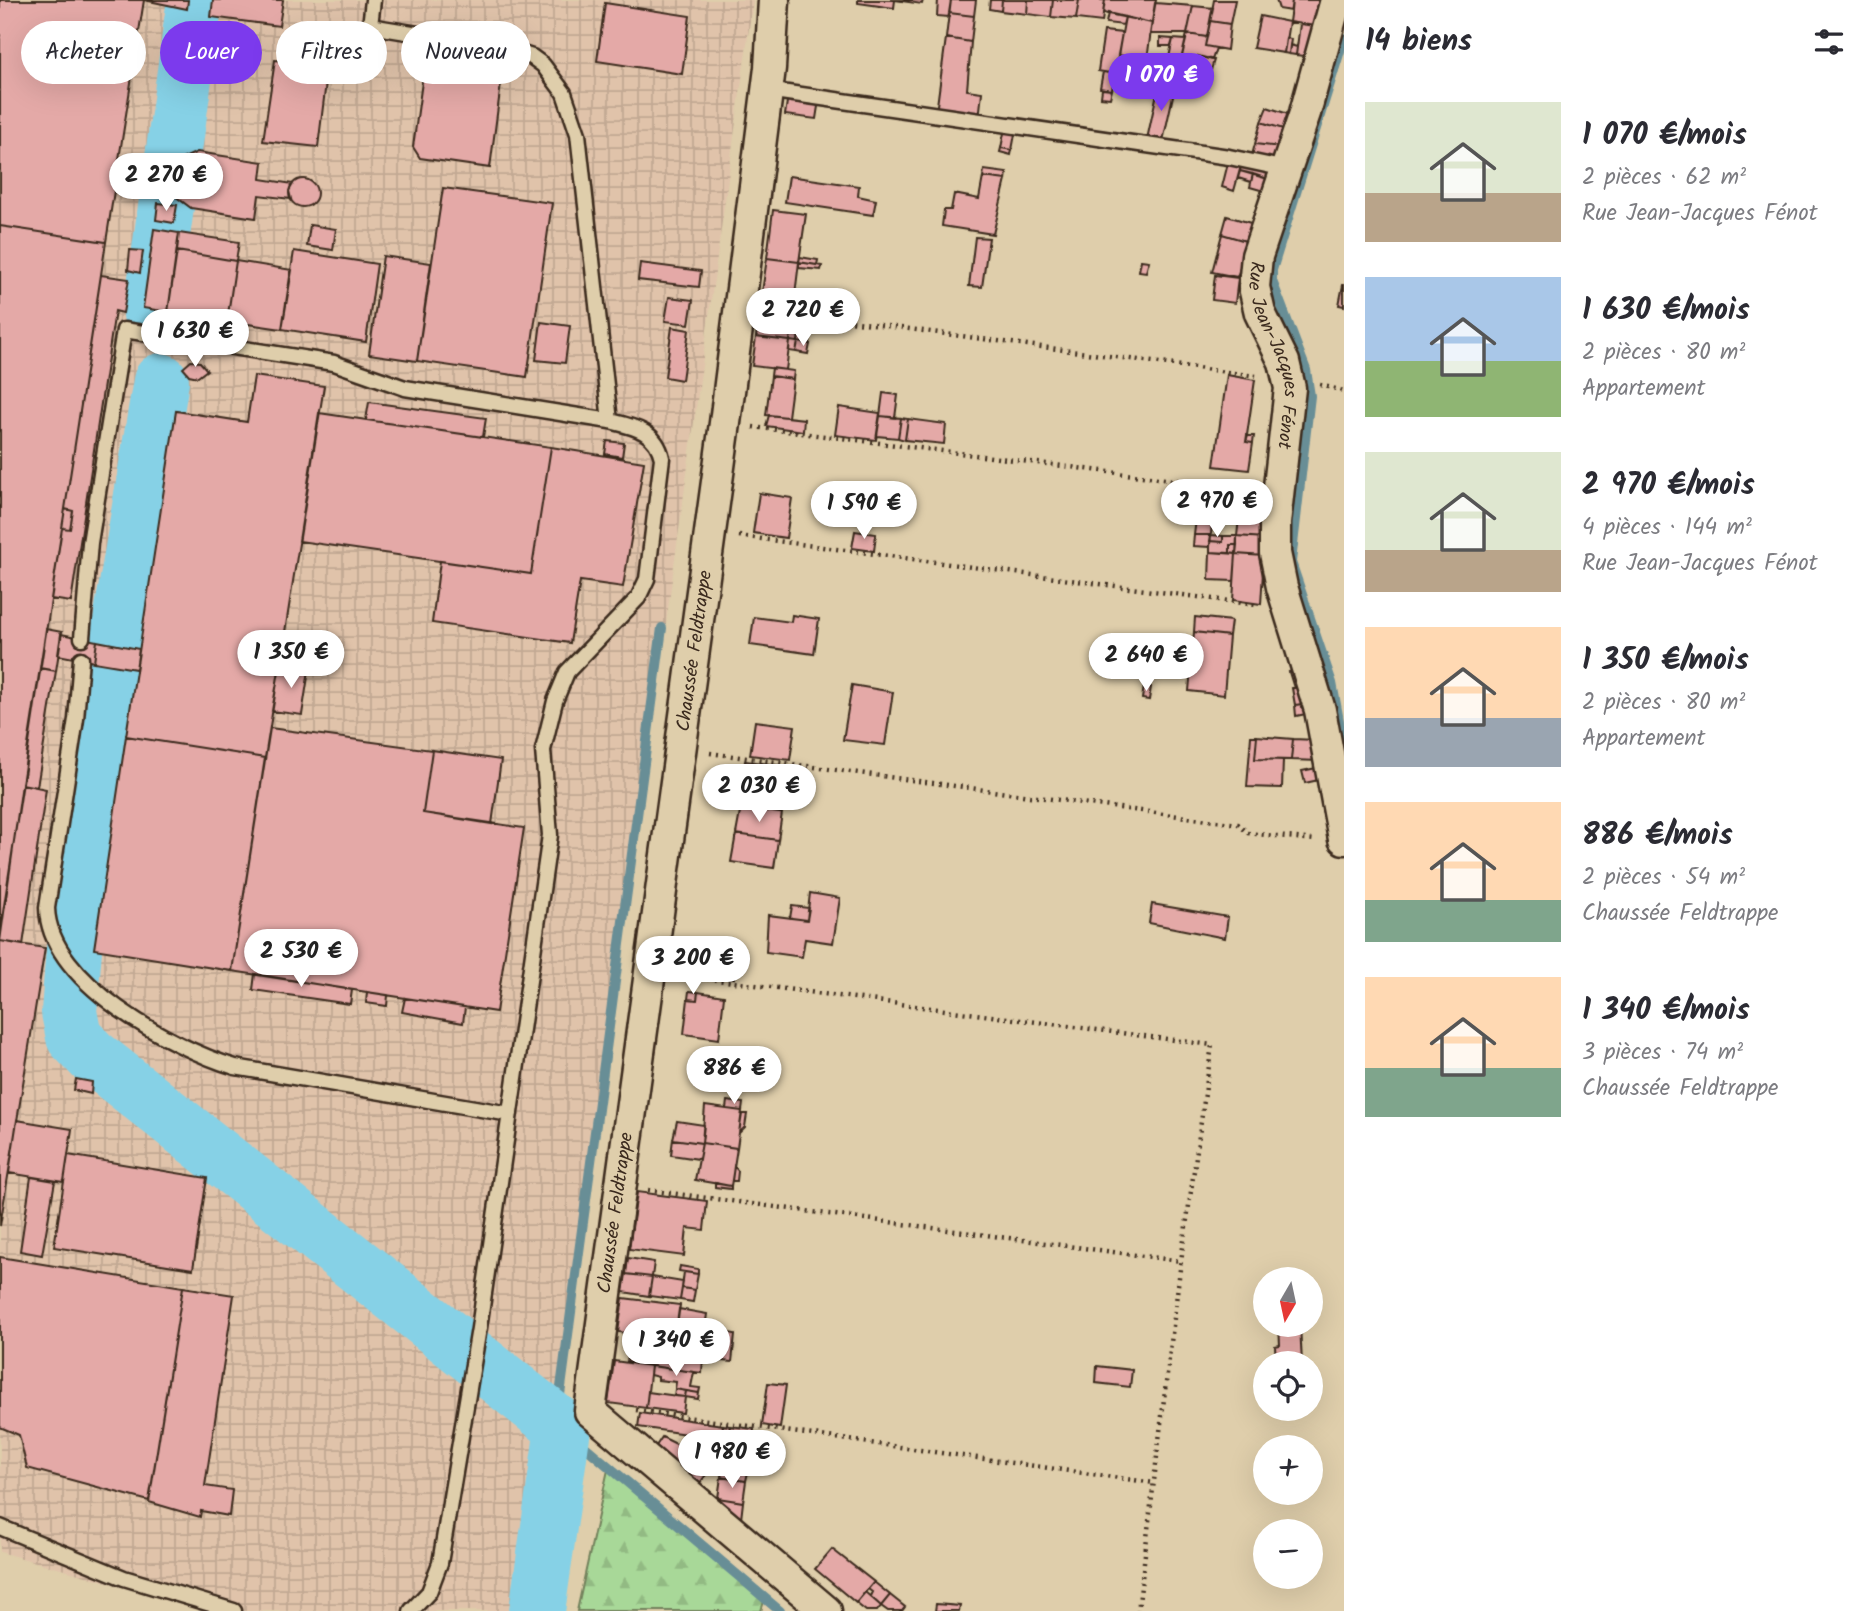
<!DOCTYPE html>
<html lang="fr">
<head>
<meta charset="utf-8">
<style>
  body { margin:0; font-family:Kalam,sans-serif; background:#f7f7f7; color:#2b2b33; height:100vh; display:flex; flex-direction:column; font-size:26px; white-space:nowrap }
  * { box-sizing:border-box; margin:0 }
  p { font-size:23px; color:#7c7c81 }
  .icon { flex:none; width:38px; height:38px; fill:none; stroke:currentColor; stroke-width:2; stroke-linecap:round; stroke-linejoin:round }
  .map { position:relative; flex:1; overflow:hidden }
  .panel { display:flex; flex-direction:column; background:#fff; width:525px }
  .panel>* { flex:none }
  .hud { position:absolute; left:21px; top:21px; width:665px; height:63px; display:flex; gap:14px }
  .needle { width:46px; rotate:189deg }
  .tools { position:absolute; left:1253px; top:1267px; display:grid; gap:14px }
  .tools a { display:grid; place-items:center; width:70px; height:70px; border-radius:50%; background:#fff; box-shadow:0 7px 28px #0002; font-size:35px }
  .price { position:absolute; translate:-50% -60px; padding:0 16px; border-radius:24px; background:#fff; color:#222; font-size:23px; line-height:46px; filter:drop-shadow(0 2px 4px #0008) }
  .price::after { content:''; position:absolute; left:50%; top:42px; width:21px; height:16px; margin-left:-10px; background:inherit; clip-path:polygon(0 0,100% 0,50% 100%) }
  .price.current { background:#7c3aed; color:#fff }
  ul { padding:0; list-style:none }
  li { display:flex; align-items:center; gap:21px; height:175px; padding:0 21px }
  li span { display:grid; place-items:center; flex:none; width:196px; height:140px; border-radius:0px; color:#555 }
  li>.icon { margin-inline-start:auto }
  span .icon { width:84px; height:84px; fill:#fffc; stroke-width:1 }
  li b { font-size:30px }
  h2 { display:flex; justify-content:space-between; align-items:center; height:84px; padding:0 21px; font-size:30px }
  .tag { padding:0 24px; border-radius:32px; background:#fff; box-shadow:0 7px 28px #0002; font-size:24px; line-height:63px }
  .tag.current { background:#7c3aed; color:#fff }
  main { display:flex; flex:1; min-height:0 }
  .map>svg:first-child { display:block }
  .industrial { fill:url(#industrial-grid) }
  .forest { fill:url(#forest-firs); stroke:#72815b; stroke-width:2 }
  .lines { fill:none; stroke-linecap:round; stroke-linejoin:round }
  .stream { stroke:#688e96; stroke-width:10 }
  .river { stroke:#86d1e6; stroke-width:56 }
  .building { fill:#e4a9a7; stroke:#3b2a1e; stroke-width:2 }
  .service-casing { stroke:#3b2a1e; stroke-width:19 }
  .minor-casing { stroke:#3b2a1e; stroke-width:35 }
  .path { stroke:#3b2a1e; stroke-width:4.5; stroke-dasharray:2 5; stroke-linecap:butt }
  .service { stroke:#dfceab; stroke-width:14 }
  .minor { stroke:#dfceab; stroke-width:30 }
  .labels { text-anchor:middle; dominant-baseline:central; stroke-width:7; stroke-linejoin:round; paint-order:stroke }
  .street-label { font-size:19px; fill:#3b2a1e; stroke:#dfceab }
</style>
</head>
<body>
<main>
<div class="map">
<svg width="1344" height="1611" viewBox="0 0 1344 1611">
  <defs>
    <pattern id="industrial-grid" width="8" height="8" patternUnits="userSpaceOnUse" patternTransform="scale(1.75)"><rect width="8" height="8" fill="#e0c3aa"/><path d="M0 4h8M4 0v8" fill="none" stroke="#c1a892"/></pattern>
    <pattern id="forest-firs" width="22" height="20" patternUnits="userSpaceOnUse" patternTransform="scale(1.75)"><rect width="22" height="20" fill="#a8d898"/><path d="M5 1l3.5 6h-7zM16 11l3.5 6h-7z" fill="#92ba83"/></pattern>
  </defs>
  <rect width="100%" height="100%" fill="#dfceab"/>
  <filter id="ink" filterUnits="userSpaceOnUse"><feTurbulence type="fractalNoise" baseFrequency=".0143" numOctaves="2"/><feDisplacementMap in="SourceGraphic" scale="14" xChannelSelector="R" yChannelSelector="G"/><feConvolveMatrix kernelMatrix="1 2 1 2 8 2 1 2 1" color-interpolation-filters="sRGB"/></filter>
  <g filter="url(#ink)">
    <path class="industrial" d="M0 0H753L528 1611H211L0 1552Z"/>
    <path class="forest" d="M609 1465 765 1598 761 1611H577Z"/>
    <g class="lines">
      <path class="stream" d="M1344 38 1272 270V281L1306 370 1310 396 1291 562 1332 683 1344 748
        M662 628 560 1395 563 1428 780 1611"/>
      <path class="river" d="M151 314 195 0
        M161 381 81 861 69 1012 74 1037 92 1056 563 1428 537 1611"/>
    </g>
    <path class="building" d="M0 0H144L106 242 0 226Z
      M144 0H188L187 9Z
      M213 0H283L279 26 211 17Z
      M858 0H895L894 8 858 3Z
      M895 0H923L922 4Z
      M938 0H951L949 17 937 16Z
      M951 0H976L974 16 949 13Z
      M990 0H1002L1001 11 989 9Z
      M1002 0H1028L1027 14 1001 11Z
      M1028 0H1053L1051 17 1027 14Z
      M1053 0H1079L1076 19 1051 17Z
      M1079 0H1105L1102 22 1076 19Z
      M1105 0H1156L1152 23 1103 13Z
      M1214 0H1235L1230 24 1210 21Z
      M1276 0H1292L1291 11 1279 9Z
      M1292 0H1319L1315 26 1289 22Z
      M605 3 690 16 682 74 597 61Z
      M1155 3 1193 6 1187 34H1150Z
      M1193 6 1213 8 1207 37 1187 34Z
      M949 13 974 16 971 42 946 38Z
      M1108 13 1125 17 1123 25 1106 23Z
      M1260 16 1289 22 1284 53 1253 48Z
      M1125 17 1152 23 1147 60 1118 55Z
      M1210 21 1230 24 1227 50 1205 46Z
      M1300 24 1315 26 1310 57 1296 55Z
      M1104 31 1122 33 1115 74 1098 71Z
      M1187 34 1207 37 1205 46 1216 48 1212 60 1198 56 1196 61 1191 60 1190 65 1180 64Z
      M946 38 971 42 967 90 982 92 979 119 936 113Z
      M1160 38 1173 39 1171 46H1160Z
      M1286 38 1291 39 1289 54 1284 53Z
      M295 39 315 42 312 65 292 62Z
      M1173 39 1186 40 1180 64 1168 62Z
      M1290 45 1297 47 1296 55 1289 54Z
      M1198 56 1214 60 1211 70 1195 67Z
      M433 58 494 65 502 76 490 168 420 158 413 147 424 67Z
      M275 60 312 65 326 82 318 147 263 141Z
      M1163 63 1179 66 1176 82 1160 79Z
      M1103 72 1115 74 1112 90 1100 88Z
      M1160 79 1176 82 1162 146 1146 144Z
      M1102 89 1112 90 1110 98 1101 97Z
      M788 95 819 100 816 119 785 115Z
      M1267 107 1291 115 1286 130 1261 122Z
      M1261 122 1286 130 1280 147 1255 144Z
      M1005 128 1016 129 1012 150 1001 148Z
      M1255 144 1280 147 1275 163 1251 159Z
      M1001 148 1012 150 1011 155 1000 152Z
      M197 152 263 162 261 179 293 184 289 191 291 199 259 195 256 218 191 208 175 196 180 160Z
      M1229 159 1242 162 1234 191 1222 187Z
      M1242 162 1272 167 1268 179 1240 171Z
      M984 170 1007 173 1006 180 983 177Z
      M1240 171 1253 174 1251 182 1238 178Z
      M1253 174 1268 179 1264 191 1250 187Z
      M789 176 859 186 858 196 876 200 873 215 785 202Z
      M983 177 1006 180 993 234 942 226 944 210H951L954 194 979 199Z
      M289 193a14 14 0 1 1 28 0a14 14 0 1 1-28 0Z
      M443 188 552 203 527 377 417 361Z
      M158 203 177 205 174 223 156 220Z
      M773 210 806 214 799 262 767 258Z
      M1227 216 1254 224 1249 242 1222 234Z
      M310 225 336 229 333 250 307 246Z
      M0 226 106 242 0 932Z
      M154 229 179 233 168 312 143 308Z
      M179 233 239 242 236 261 177 251Z
      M1222 234 1249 242 1237 277 1212 272Z
      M975 237 989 238 982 287 969 286Z
      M130 250 143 251 140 273 128 270Z
      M177 251 236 261 227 321 168 312Z
      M294 251 377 264 366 342 282 329Z
      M383 256 431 263 417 361 369 354Z
      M800 257 818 260 817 265 799 262Z
      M767 258 799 262 793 311 760 306Z
      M1141 260 1149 261 1146 272 1139 271Z
      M236 261 292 270 282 329 227 321Z
      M799 262 822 266 821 270 799 268Z
      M640 263 701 271 699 287 638 280Z
      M101 275 129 279 123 313 115 311 71 602 51 599 62 528 70 529 73 511 65 509Z
      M1215 275 1238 278 1235 303 1212 300Z
      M1343 285H1344V306L1339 305Z
      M669 297 693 300 689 324 665 321Z
      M759 311 793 316 790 341 756 337Z
      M541 322 570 326 565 363 536 360Z
      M672 327 689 330 682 380 665 377Z
      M791 331 799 332 798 342 790 341Z
      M799 332 811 334 810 344 798 342Z
      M756 337 790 341 786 370 752 366Z
      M790 341 798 342 796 352 789 351Z
      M798 342 810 344 808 354 796 352Z
      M191 361 200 362 207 370 198 377 189 375 183 368Z
      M772 368 794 371 793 379 771 376Z
      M1227 375 1255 380 1246 442 1253 443 1249 470 1214 466Z
      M254 376 324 386 265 758 126 736 176 411 247 422Z
      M771 376 793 379 788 417 766 415Z
      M883 393 898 395 895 418 880 416Z
      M369 402 486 418 483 437 366 420Z
      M839 407 880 413 876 440 835 435Z
      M319 413 551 447 531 574 299 541Z
      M769 415 804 419 803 431 766 426Z
      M880 416 901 418 898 438 877 436Z
      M901 418 908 419 905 440 898 438Z
      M908 419 946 424 944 444 905 440Z
      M1248 436H1254L1253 443 1246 442Z
      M607 441 624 443 622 457 605 454Z
      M551 447 644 462 623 587 580 581 570 643 432 623 440 561 531 574Z
      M1197 489 1267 499 1266 520 1239 518 1240 506 1197 501Z
      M759 493 792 498 786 538 753 533Z
      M65 509 73 511 70 529 62 528Z
      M1239 518 1266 520 1265 538 1237 536Z
      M1196 519 1212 521 1211 535H1194Z
      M855 531 876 534 874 551 852 548Z
      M1194 535H1211L1210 547 1193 546Z
      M1211 535 1223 536V542L1210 541Z
      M1223 536H1237V545H1230V553L1210 552V541L1223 542Z
      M1237 536 1265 538 1264 556 1236 554Z
      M1230 545H1237L1236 554 1230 553Z
      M1210 552 1236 554 1234 581 1209 580Z
      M1236 554 1264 556 1261 604 1233 600Z
      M792 615 819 619 814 654 750 645 754 617 791 622Z
      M1195 617 1231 621 1229 636 1194 632Z
      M46 629 62 632 56 671 40 668Z
      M1194 632 1229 636 1224 695 1189 691Z
      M61 634 97 641 94 662 58 655Z
      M97 641 139 649 136 669 94 662Z
      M280 665 309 670 302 715 272 711Z
      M40 668 56 671 37 787 22 784Z
      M1298 670 1303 686 1294 688 1289 672Z
      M852 685 893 692 885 745 843 740Z
      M1144 686 1151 687 1149 700 1142 699Z
      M1303 686 1309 703 1295 705 1292 688Z
      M1309 703 1311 713 1296 716 1295 705Z
      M755 721 795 726 790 760 750 755Z
      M270 728 432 750 423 813 524 828 496 1012 232 971Z
      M126 736 265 758 232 971 94 949Z
      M1251 736H1257L1255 759 1283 760 1282 788 1247 787Z
      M1257 736 1293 739 1291 760 1255 759Z
      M1293 739 1316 740 1320 761 1291 760Z
      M432 750 501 760 492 824 423 813Z
      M745 761 785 766 782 789 741 784Z
      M1321 767 1323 779 1305 783 1302 771Z
      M22 784 46 789 23 945 0 941Z
      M741 784 782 789 780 813 738 807Z
      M741 807 782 813 778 840 736 834Z
      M736 834 778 840 774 868 731 862Z
      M810 893 840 898 833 943 805 939 802 957 766 952 768 915 807 920Z
      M1152 904 1228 917 1225 938 1149 923Z
      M792 906 809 908 807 920 790 918Z
      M0 941 45 948 0 1226Z
      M701 952 737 957 734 978 698 973Z
      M255 974 352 990 350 1004 253 990Z
      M689 991 698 992 697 1000 688 999Z
      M367 992 388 995 387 1006 366 1003Z
      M698 992 724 996 719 1039 684 1034 688 999 697 1000Z
      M405 998 465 1007 463 1023 402 1012Z
      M76 1079 92 1082 91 1094 74 1090Z
      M727 1101 743 1103 742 1111 726 1109Z
      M705 1106 742 1111 737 1148 702 1143Z
      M742 1114H747L745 1127 739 1133Z
      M17 1120 72 1129 64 1182 9 1173Z
      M677 1121 704 1125 702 1143 673 1139Z
      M673 1139 702 1143 699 1159 671 1155Z
      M702 1143 737 1148 731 1186 695 1180Z
      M68 1155 207 1178 193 1269 54 1247Z
      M734 1166 738 1171 737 1181H732Z
      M31 1177 55 1181 42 1255 20 1251Z
      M715 1183 731 1186V1189L715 1187Z
      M637 1192 707 1201 704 1230 687 1228 684 1256 629 1249Z
      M0 1257 183 1287 149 1501 27 1468 19 1435 0 1427Z
      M628 1258 654 1262 652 1277 626 1274Z
      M680 1266 698 1269V1274L679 1271Z
      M684 1272 698 1274 695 1290 682 1288Z
      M626 1274 652 1277 649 1296 623 1292Z
      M1297 1274V1279H1281V1275Z
      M652 1277 683 1282 680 1300 649 1296Z
      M183 1287 234 1295 205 1486 232 1490 229 1516 201 1511 200 1517 149 1502Z
      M682 1288 695 1290 693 1302 680 1300Z
      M623 1298 680 1305 675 1339 618 1332Z
      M679 1309 707 1314 701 1357 673 1353Z
      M1279 1325H1300L1302 1363H1276L1275 1346 1280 1345Z
      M705 1329 735 1334 732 1362 703 1359 702 1373 672 1369 673 1353 701 1357Z
      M629 1350 674 1355 672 1369 627 1362Z
      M614 1361 651 1366 646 1408 608 1403Z
      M651 1366 694 1372 691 1387 700 1388 699 1393 675 1389 676 1382 658 1380V1377L650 1375Z
      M1097 1366 1132 1370 1130 1387 1096 1383Z
      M768 1383 786 1385 780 1428 762 1425Z
      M675 1389 686 1391 685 1397 674 1396Z
      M686 1391 699 1393 698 1399 685 1397Z
      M648 1392 685 1397 683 1413 646 1408Z
      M640 1413 723 1425 721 1439 638 1427Z
      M723 1425 730 1426 727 1440 721 1439Z
      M730 1426 754 1429 753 1438 728 1434Z
      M728 1434 753 1438 749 1461 724 1457Z
      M662 1437 715 1463 699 1484 656 1446Z
      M724 1457 749 1461 748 1472 723 1467Z
      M723 1467 748 1472 746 1481 721 1477Z
      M721 1477 746 1481 743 1502 718 1498Z
      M718 1498 743 1502 741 1519 718 1499Z
      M832 1549 874 1582 856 1603 815 1569Z
      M874 1582 890 1595 881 1606 870 1596 872 1592 868 1589Z
      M865 1592 881 1606 877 1611H866L856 1603Z
      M890 1595 905 1607 902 1611H888L881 1606Z
      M936 1604 960 1606 959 1611H935Z"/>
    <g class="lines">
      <defs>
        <path id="service" d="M373 0 370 26 504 48 532 57 543 65 564 93 578 134 610 421C635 427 656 431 662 458L647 579 638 598 567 672 555 701 543 750 550 835 479 1328 440 1563 429 1592 411 1611
          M767 90 1229 157 1286 169
          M82 638 90 543 124 330 334 363 405 388 610 421
          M81 659 76 719 47 908C49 983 173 1048 235 1067L510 1114
          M0 1527 124 1578 234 1611"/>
        <g id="minor">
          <path d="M774 0 770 68 725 423 590 1411 826 1611"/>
          <path id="s1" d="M1336 0 1305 113 1257 256 1254 287 1260 313 1284 362 1290 388 1275 523V553L1282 587 1320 710 1344 839"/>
        </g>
      </defs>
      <use href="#service" class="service-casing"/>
      <use href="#minor" class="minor-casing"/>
      <path class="path" d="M769 310 1256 376
        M1320 385 1344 391
        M753 427 1197 483
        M739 536 1258 605
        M710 753 1238 824 1248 833 1315 840
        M679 975 1212 1045 1181 1261
        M648 1190 1181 1261 1138 1611
        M636 1410 1155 1483"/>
      <use href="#service" class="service"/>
      <use href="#minor" class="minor"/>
    </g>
  </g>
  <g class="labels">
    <g class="street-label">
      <text stroke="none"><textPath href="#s1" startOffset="371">Rue Jean-Jacques Fénot</textPath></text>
      <text transform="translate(695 651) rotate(-82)">Chaussée Feldtrappe</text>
      <text transform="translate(616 1213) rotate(-82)">Chaussée Feldtrappe</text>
    </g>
  </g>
</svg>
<div class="tools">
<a><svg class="needle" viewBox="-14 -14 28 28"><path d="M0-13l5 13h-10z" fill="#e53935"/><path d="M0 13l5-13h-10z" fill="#7c7c81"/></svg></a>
<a><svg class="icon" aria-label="locate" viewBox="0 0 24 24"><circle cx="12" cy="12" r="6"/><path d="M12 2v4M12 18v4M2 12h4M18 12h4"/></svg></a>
<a>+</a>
<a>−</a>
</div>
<b class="price current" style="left:1161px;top:113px">1 070 €</b>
<b class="price" style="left:166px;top:213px">2 270 €</b>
<b class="price" style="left:803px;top:348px">2 720 €</b>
<b class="price" style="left:195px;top:369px">1 630 €</b>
<b class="price" style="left:1217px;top:539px">2 970 €</b>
<b class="price" style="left:864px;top:541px">1 590 €</b>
<b class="price" style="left:291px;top:690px">1 350 €</b>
<b class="price" style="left:1146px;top:693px">2 640 €</b>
<b class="price" style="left:759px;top:824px">2 030 €</b>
<b class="price" style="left:301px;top:989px">2 530 €</b>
<b class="price" style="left:693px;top:996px">3 200 €</b>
<b class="price" style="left:734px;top:1106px">886 €</b>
<b class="price" style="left:676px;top:1378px">1 340 €</b>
<b class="price" style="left:732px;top:1490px">1 980 €</b>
<div class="hud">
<a class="tag">Acheter</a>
<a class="tag current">Louer</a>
<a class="tag">Filtres</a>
<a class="tag">Nouveau</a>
</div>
</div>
<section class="panel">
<h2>14 biens<svg class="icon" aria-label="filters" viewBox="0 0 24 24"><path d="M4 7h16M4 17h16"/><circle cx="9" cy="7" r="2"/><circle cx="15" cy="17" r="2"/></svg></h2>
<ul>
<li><span style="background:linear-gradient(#dfe7d0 65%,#b9a48a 0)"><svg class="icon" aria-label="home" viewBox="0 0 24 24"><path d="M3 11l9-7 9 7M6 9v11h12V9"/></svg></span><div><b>1 070 €/mois</b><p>2 pièces · 62 m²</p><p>Rue Jean-Jacques Fénot</p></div></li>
<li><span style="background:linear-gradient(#a9c7e8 60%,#8fb573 0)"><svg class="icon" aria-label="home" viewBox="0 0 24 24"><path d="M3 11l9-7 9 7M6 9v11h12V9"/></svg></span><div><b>1 630 €/mois</b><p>2 pièces · 80 m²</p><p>Appartement</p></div></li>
<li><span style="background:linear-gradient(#dfe7d0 70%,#b9a48a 0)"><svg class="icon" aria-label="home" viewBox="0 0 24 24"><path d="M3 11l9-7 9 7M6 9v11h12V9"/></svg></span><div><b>2 970 €/mois</b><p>4 pièces · 144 m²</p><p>Rue Jean-Jacques Fénot</p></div></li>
<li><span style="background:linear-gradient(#ffd9b3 65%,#9aa5b1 0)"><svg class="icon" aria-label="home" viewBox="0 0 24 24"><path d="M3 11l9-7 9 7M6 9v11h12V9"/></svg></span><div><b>1 350 €/mois</b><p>2 pièces · 80 m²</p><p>Appartement</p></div></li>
<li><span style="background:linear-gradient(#ffd9b3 70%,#7fa58c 0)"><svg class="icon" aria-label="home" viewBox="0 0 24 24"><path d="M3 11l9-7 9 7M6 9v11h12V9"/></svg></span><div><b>886 €/mois</b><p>2 pièces · 54 m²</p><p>Chaussée Feldtrappe</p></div></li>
<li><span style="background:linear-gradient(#ffd9b3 65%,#7fa58c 0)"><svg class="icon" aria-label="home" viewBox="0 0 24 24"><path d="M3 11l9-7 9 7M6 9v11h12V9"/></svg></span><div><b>1 340 €/mois</b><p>3 pièces · 74 m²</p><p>Chaussée Feldtrappe</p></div></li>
</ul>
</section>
</main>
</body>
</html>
